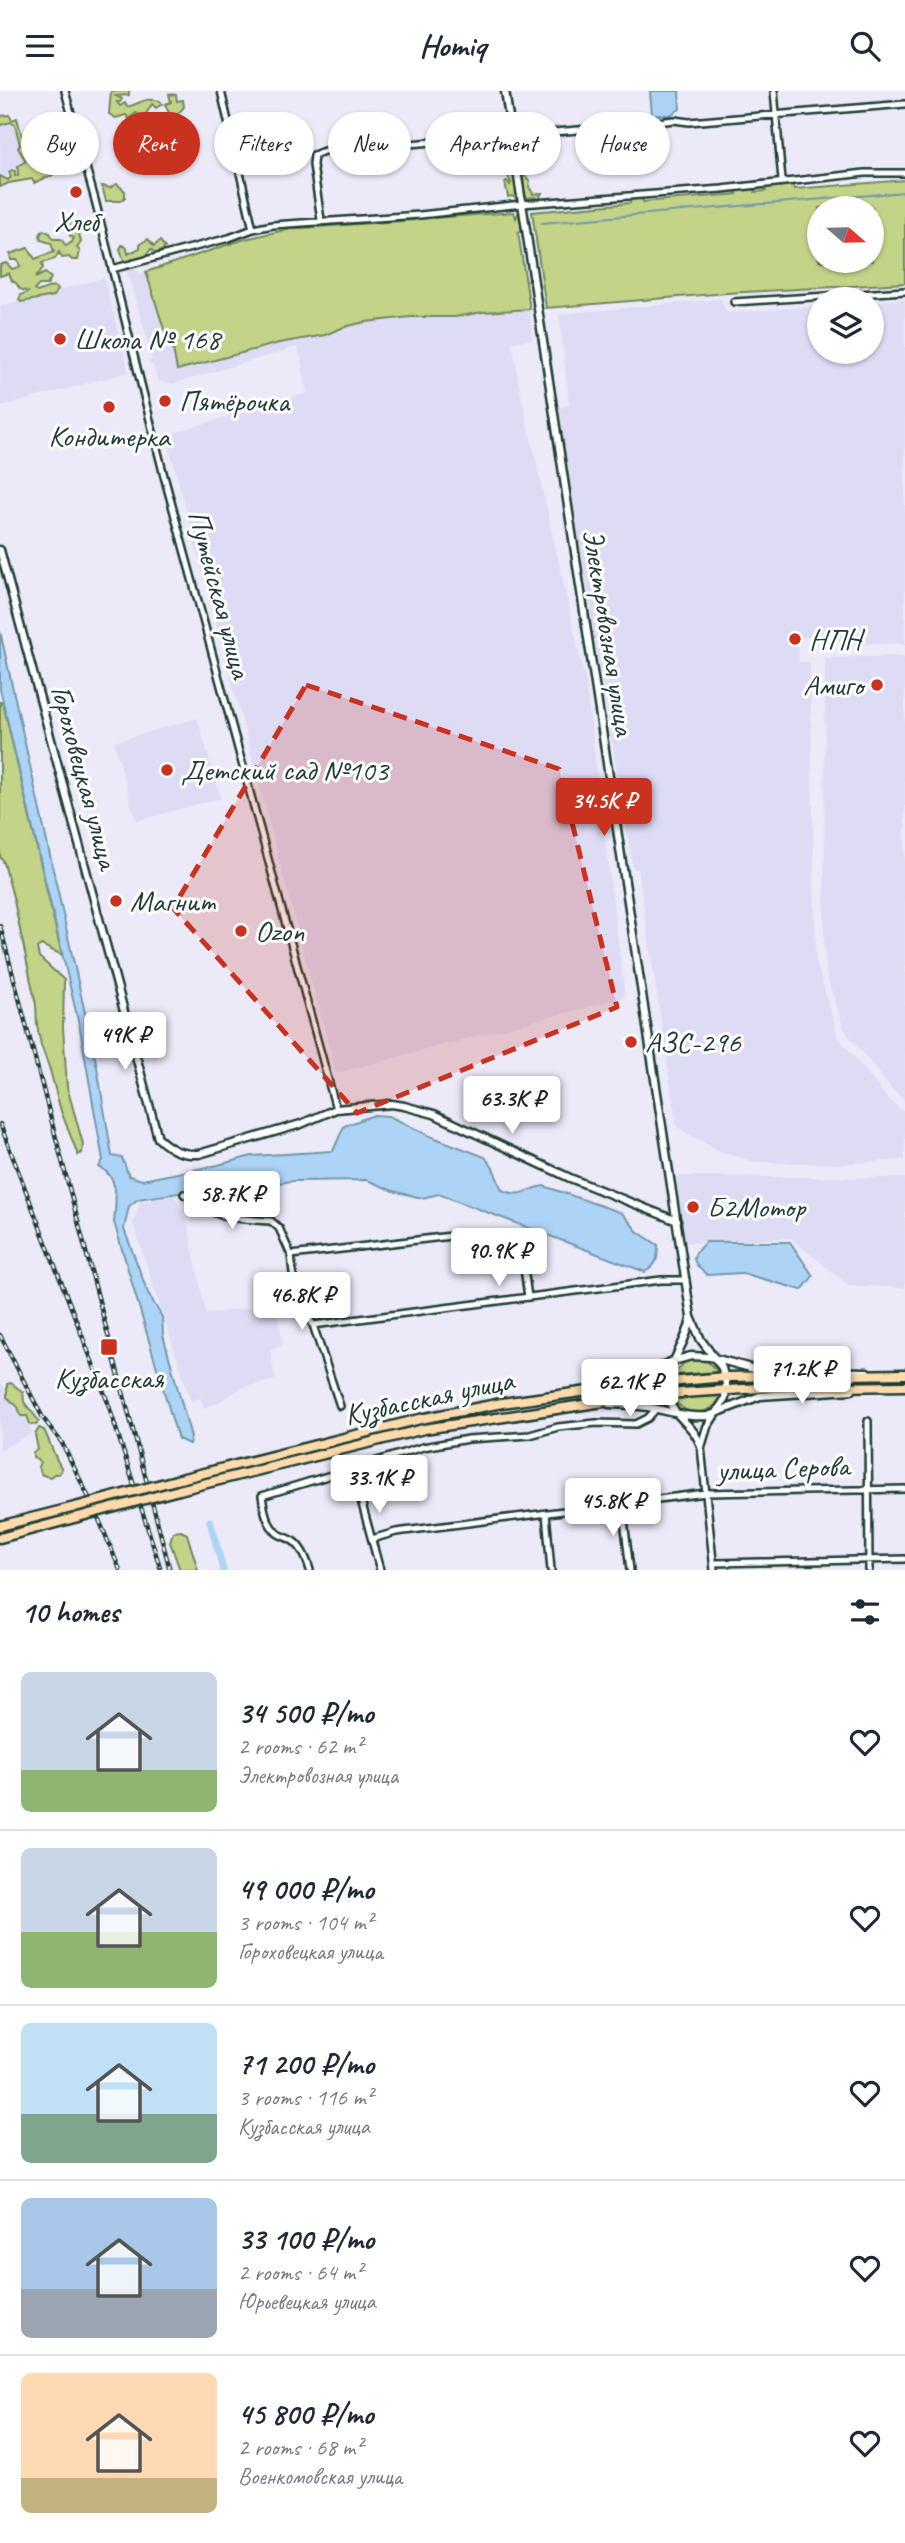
<!DOCTYPE html>
<html lang="en">
<head>
<meta charset="utf-8">
<style>
  body { margin:0; font-family:Caveat,sans-serif; background:#f6f6f7; color:#1f2937; height:100vh; display:flex; flex-direction:column; font-size:26px; white-space:nowrap }
  * { box-sizing:border-box; margin:0 }
  p { font-size:23px; color:#747a83 }
  .icon { flex:none; width:38px; height:38px; fill:none; stroke:currentColor; stroke-width:2; stroke-linecap:round; stroke-linejoin:round }
  .map { position:relative; height:1479px; overflow:hidden }
  .details { display:flex; flex-direction:column; background:#fff; flex:1 }
  .details>* { flex:none }
  .banner { position:absolute; left:21px; top:21px; width:864px; height:63px; display:flex; gap:14px }
  .needle { width:46px; rotate:110deg }
  .buttons { position:absolute; left:807px; top:105px; display:grid; gap:14px }
  .buttons a { display:grid; place-items:center; width:77px; height:77px; border-radius:50%; background:#fff; box-shadow:0 2px 5px #0004; font-size:35px }
  .price { position:absolute; translate:-50% -60px; padding:0 16px; border-radius:7px; background:#fff; color:#222; font-size:23px; line-height:46px; filter:drop-shadow(0 2px 4px #0008) }
  .price::after { content:''; position:absolute; left:50%; top:42px; width:21px; height:16px; margin-left:-10px; background:inherit; clip-path:polygon(0 0,100% 0,50% 100%) }
  .price.on { background:#c8321e; color:#fff }
  ul { padding:0; list-style:none }
  li { display:flex; align-items:center; gap:21px; height:175px; padding:0 21px }
  li+li { border-top:2px solid #e0e1e3 }
  li span { display:grid; place-items:center; flex:none; width:196px; height:140px; border-radius:10px; color:#555 }
  li>.icon { margin-inline-start:auto }
  span .icon { width:84px; height:84px; fill:#fffc; stroke-width:1 }
  li b { font-size:30px }
  h2 { display:flex; justify-content:space-between; align-items:center; height:84px; padding:0 21px; font-size:30px }
  .pill { padding:0 24px; border-radius:32px; background:#fff; box-shadow:0 2px 5px #0004; font-size:24px; line-height:63px }
  .pill.on { background:#c8321e; color:#fff }
  header { display:flex; justify-content:space-between; align-items:center; height:91px; padding:0 21px; background:#fff; font-size:32px; font-weight:800 }
  .map>svg:first-child { display:block }
  .built { fill:#dedbf5 }
  .green { fill:#c3d388; stroke:#71885e; stroke-width:2; fill-rule:evenodd }
  .water { fill:#add4f7; stroke:#7498a9; stroke-width:2 }
  .lines { fill:none; stroke-linecap:round; stroke-linejoin:round }
  .stream { stroke:#7498a9; stroke-width:2 }
  .canal { stroke:#add4f7; stroke-width:7 }
  .minor-casing { stroke:#1f3d34; stroke-width:10 }
  .tertiary-casing { stroke:#1f3d34; stroke-width:11 }
  .primary-casing { stroke:#1f3d34; stroke-width:13 }
  .minor { stroke:#fff; stroke-width:5 }
  .tertiary { stroke:#fff; stroke-width:6 }
  .primary { stroke:#fedbac; stroke-width:8 }
  .rail-casing { stroke:#1f3d34; stroke-width:4.5 }
  .rail { stroke:#fff; stroke-width:2; stroke-dasharray:5; stroke-linecap:butt }
  .primary-bridge-casing { stroke:#1f3d34; stroke-width:13; stroke-linecap:butt }
  .primary-bridge { stroke:#fedbac; stroke-width:8 }
  .marked { fill:#c8321e; fill-opacity:0.2; stroke:#c8321e; stroke-width:5; stroke-dasharray:14 9; stroke-linejoin:round }
  .poi-dot { fill:#c8321e; stroke:#fff; stroke-width:2.5 }
  .labels { text-anchor:middle; dominant-baseline:central; stroke-width:6; stroke-linejoin:round; paint-order:stroke }
  .poi-label { font-size:30px; fill:#1f3d34; stroke:#fff; text-anchor:start }
  .street-label { font-size:30px; fill:#1f3d34; stroke:#fff }
</style>
</head>
<body>
<header><svg class="icon" aria-label="menu" viewBox="0 0 24 24"><path d="M4 6h16M4 12h16M4 18h16"/></svg>Homiq<svg class="icon" aria-label="search" viewBox="0 0 24 24"><circle cx="10" cy="10" r="6"/><path d="M15 15l6 6"/></svg></header>
<div class="map">
<svg width="905" height="1479" viewBox="0 0 905 1479">
  <rect width="100%" height="100%" fill="#eceaf9"/>
  <filter id="ink" filterUnits="userSpaceOnUse"><feTurbulence type="fractalNoise" baseFrequency=".0143" numOctaves="2"/><feDisplacementMap in="SourceGraphic" scale="14" xChannelSelector="R" yChannelSelector="G"/><feConvolveMatrix kernelMatrix="1 2 1 2 8 2 1 2 1" color-interpolation-filters="sRGB"/></filter>
  <g filter="url(#ink)">
    <path class="built" d="M14 27 28 80 0 87V30Z
      M133 176 140 183 146 181 169 253H172L177 268 190 275 279 252 325 244 344 236 365 231 411 226H456L483 221 530 218 532 249 512 251 520 299 585 588 625 906 336 982 166 344 307 302 301 268 297 256 173 293 158 290 153 274H150L148 270 152 269 144 237 126 178Z
      M104 187 129 281 0 316V215Z
      M721 208 727 222 819 215V261H872V211L905 208V553L861 552 812 546 797 547 799 571H810L816 870 838 946 888 1008 905 1022V1069L840 1073 753 1071 717 1059 677 1036 638 778H633L565 365 559 317 569 314 559 223Z
      M903 565 905 569V1009L893 1000 844 938 827 887 824 853 825 567Z
      M197 627 221 707 136 730 114 651Z
      M676 1085 905 1087V1197L848 1194 791 1147 685 1152Z
      M174 1104 188 1134 206 1223 276 1213 283 1255 270 1258 275 1289 241 1297 218 1312 204 1317 201 1307 191 1310 133 1132 140 1111Z
      M0 1289 16 1318 21 1317 33 1342 0 1359Z"/>
    <path class="green" d="M111 0H129V4L116 5 122 8 120 11H117L120 15 125 12 127 16C143 12 142 6 160 10L162 13 156 17 152 13 146 23 141 25 136 22 129 28 126 24 116 27 109 23Z
      M169 3 176 4 177 10 183 9 184 16 175 26 174 33 188 41C184 46 167 50 160 52L158 50V46L168 42 165 28 169 22 165 13 171 11Z
      M9 24 12 29 17 27 24 53 43 48 44 54 31 60 33 65 49 74 53 84 34 92 32 88 9 92 0 96V85L8 89 11 86 9 81 12 79 15 80V85L18 84V75L26 70 18 57 20 54 15 34 11 31 0 34V25Z
      M514 76 516 83 526 86 530 90 529 95 533 103 542 102 540 105 542 110H536V106L526 107 523 99 517 101 522 107 519 109 512 105 508 106 505 91 507 90 510 94 511 92 506 81Z
      M905 89V192L727 202 546 217 532 121 630 112 631 107 641 105 643 111 737 103 735 98 740 93 747 92 754 96 755 101 766 100 763 95 790 91 795 98ZM819 117H872V170H819Z
      M117 93 125 100V106L121 110H106L102 95 110 97Z
      M522 119 528 126 529 140 518 141 530 218 483 221 455 226H411L365 231 344 236 325 244 279 252 177 279 172 253 169 254 146 181 245 148 289 138 414 129V126L434 124 435 127 514 121 516 127 519 120Z
      M69 129 74 131 72 137 79 143 81 151 77 157 80 160 78 169H72L69 166 62 167 59 161 55 168 42 172 43 177 35 187 45 182 51 187 47 194H39L34 199 37 201 53 195 58 198 54 205 21 211 19 209 21 204 28 201 20 198 16 192 12 190 9 182 0 185V174L6 172 12 178 20 176 18 169H11L10 163 28 157 35 168 54 161 51 152 41 149 40 144 43 139 50 142 53 148H61L66 155 72 151 74 147 70 145 67 131Z
      M148 148 154 155 160 150 165 157 156 163 151 158 143 168H132L125 173 120 158 122 154 127 157 128 163 140 157V153Z
      M0 611 3 612 62 864 41 854 37 857 39 866 64 889 63 937 67 996 83 1053 82 1062 78 1064 61 1020 50 979 41 954 37 934 36 914 14 810 4 772 0 765Z
      M695 1268 707 1270 718 1281 673 1284 684 1272Z
      M11 1292 23 1301 24 1311 39 1330 36 1334 30 1333 27 1325H21L18 1316 7 1306V1293Z
      M722 1303C714 1325 686 1328 674 1308Z
      M39 1337 44 1339C51 1353 54 1366 62 1378L59 1383H54L50 1386 42 1384 38 1376 40 1371 33 1366V1361L38 1358 35 1344Z
      M181 1440 187 1443 198 1479H180L170 1451 173 1441Z"/>
    <path class="water" d="M650 0H679L680 18 670 24H652Z
      M0 540 97 976 112 1065 122 1067 129 1085 142 1089 218 1074 252 1065 333 1060 344 1035 374 1024 389 1025 430 1045 485 1066 493 1077 502 1099C525 1108 525 1097 544 1095L622 1122 638 1141 658 1154C658 1168 657 1174 645 1181L439 1103 422 1107 393 1100 367 1089 292 1090 254 1096 251 1102 252 1114C239 1122 220 1126 208 1114 204 1110 203 1103 199 1099L138 1108 129 1115 124 1138 148 1202 162 1226 163 1244 191 1346 189 1353 178 1348 114 1131C116 1112 120 1085 99 1076L103 1069 80 938 0 598Z
      M706 1151H790L813 1185 802 1199 742 1182 707 1184C691 1171 689 1165 706 1151Z"/>
    <g class="lines">
      <path class="stream" d="M542 132 905 101"/>
      <path class="canal" d="M210 1430 223 1479"/>
      <defs>
        <path id="minor" d="M65 0 95 109 164 385 336 1018
          M221 0 253 138
          M774 0 782 89
          M321 129 313 74 314 64 324 60 626 35 674 29 689 31 905 13
          M112 178 229 147 253 138 273 134 420 124 522 113 722 98 865 82H905
          M734 211 905 200
          M184 1103C219 1129 229 1127 271 1130L279 1137 291 1164 295 1201 313 1234 340 1315
          M291 1164 451 1145 518 1166 524 1177 528 1206
          M313 1234 661 1189H686
          M868 1330 869 1479
          M701 1356 714 1479
          M352 1376 380 1479
          M622 1412 630 1479
          M546 1422 551 1479
          M372 1448 396 1441 706 1402 905 1398
          M714 1472 905 1468
          M310 1479C307 1469 302 1456 293 1450 288 1446 282 1446 277 1442 266 1432 264 1418 262 1405L423 1356 468 1348 530 1344 558 1336 596 1332 636 1333 648 1327 656 1318"/>
        <path id="tertiary" d="M505 0 691 1226 701 1249 722 1277 726 1293 725 1308 707 1336 701 1356
          M0 459 158 1047C171 1059 181 1064 199 1063L301 1033 336 1018 392 1013 404 1015 434 1023 570 1087 677 1130
          M691 1228C686 1258 654 1286 672 1316 681 1330 695 1337 701 1355
          M592 1297 648 1283 670 1271 691 1265 710 1266 758 1279 867 1281
          M609 1313C622 1313 635 1314 648 1316 669 1320 687 1327 708 1325L760 1305 852 1299"/>
        <path id="primary" d="M176 1389 420 1328 502 1312 624 1295 725 1286 905 1283
          M179 1399 424 1338 610 1310 666 1303 760 1297 905 1295
          M0 1435 75 1416
          M0 1447 78 1426"/>
      </defs>
      <use href="#minor" class="minor-casing"/>
      <use href="#tertiary" class="tertiary-casing"/>
      <use href="#primary" class="primary-casing"/>
      <use href="#minor" class="minor"/>
      <use href="#tertiary" class="tertiary"/>
      <use href="#primary" class="primary"/>
      <defs>
        <path id="rail" d="M0 835 170 1479
          M0 1033 107 1309 160 1476
          M0 1244 43 1327 62 1352 95 1419 120 1479"/>
      </defs>
      <use href="#rail" class="rail-casing"/>
      <use href="#rail" class="rail"/>
      <defs>
        <path id="primary-bridge" d="M75 1416 176 1389
          M78 1426 179 1399"/>
      </defs>
      <use href="#primary-bridge" class="primary-bridge-casing"/>
      <use href="#primary-bridge" class="primary-bridge"/>
    </g>
  </g>
  <path class="marked" d="M306 594 559 678 617 916 357 1022 173 817Z"/>
  <g class="poi-dot">
    <circle cx="76" cy="101" r="7"/>
    <circle cx="60" cy="248" r="7"/>
    <circle cx="165" cy="310" r="7"/>
    <circle cx="109" cy="316" r="7"/>
    <circle cx="795" cy="548" r="7"/>
    <circle cx="877" cy="594" r="7"/>
    <circle cx="167" cy="679" r="7"/>
    <circle cx="116" cy="810" r="7"/>
    <circle cx="241" cy="840" r="7"/>
    <circle cx="631" cy="951" r="7"/>
    <circle cx="693" cy="1116" r="7"/>
    <rect x="100" y="1247" width="18" height="18" rx="3.5"/>
  </g>
  <g class="labels">
    <g class="poi-label">
      <text x="76" y="130" text-anchor="middle">Хлеб</text>
      <text x="74" y="248">Школа № 168</text>
      <text x="179" y="310">Пятёрочка</text>
      <text x="109" y="345" text-anchor="middle">Кондитерка</text>
      <text x="809" y="548">НПН</text>
      <text x="863" y="594" text-anchor="end">Амиго</text>
      <text x="181" y="679">Детский сад №103</text>
      <text x="130" y="810">Магнит</text>
      <text x="255" y="840">Ozon</text>
      <text x="645" y="951">АЗС-296</text>
      <text x="707" y="1116">Б2Мотор</text>
      <text x="109" y="1287" text-anchor="middle">Кузбасская</text>
    </g>
    <g class="street-label">
      <text transform="translate(220 503) rotate(75)">Путейская улица</text>
      <text transform="translate(609 541) rotate(81)">Электровозная улица</text>
      <text transform="translate(85 686) rotate(75)">Гороховецкая улица</text>
      <text transform="translate(429 1306) rotate(-12)">Кузбасская улица</text>
      <text transform="translate(783 1377) rotate(-2)">улица Серова</text>
    </g>
  </g>
</svg>
<div class="buttons">
<a><svg class="needle" viewBox="-14 -14 28 28"><path d="M0-13l5 13h-10z" fill="#e53935"/><path d="M0 13l5-13h-10z" fill="#747a83"/></svg></a>
<a><svg class="icon" aria-label="layers" viewBox="0 0 24 24"><path d="M12 4l9 5-9 5-9-5zM3 14l9 5 9-5"/></svg></a>
</div>
<b class="price on" style="left:604px;top:747px">34.5K ₽</b>
<b class="price" style="left:125px;top:981px">49K ₽</b>
<b class="price" style="left:512px;top:1045px">63.3K ₽</b>
<b class="price" style="left:232px;top:1140px">58.7K ₽</b>
<b class="price" style="left:499px;top:1197px">90.9K ₽</b>
<b class="price" style="left:302px;top:1241px">46.8K ₽</b>
<b class="price" style="left:802px;top:1315px">71.2K ₽</b>
<b class="price" style="left:630px;top:1328px">62.1K ₽</b>
<b class="price" style="left:379px;top:1424px">33.1K ₽</b>
<b class="price" style="left:613px;top:1447px">45.8K ₽</b>
<div class="banner">
<a class="pill">Buy</a>
<a class="pill on">Rent</a>
<a class="pill">Filters</a>
<a class="pill">New</a>
<a class="pill">Apartment</a>
<a class="pill">House</a>
</div>
</div>
<section class="details">
<h2>10 homes<svg class="icon" aria-label="filters" viewBox="0 0 24 24"><path d="M4 7h16M4 17h16"/><circle cx="9" cy="7" r="2"/><circle cx="15" cy="17" r="2"/></svg></h2>
<ul>
<li><span style="background:linear-gradient(#c9d6e8 70%,#8fb573 0)"><svg class="icon" aria-label="home" viewBox="0 0 24 24"><path d="M3 11l9-7 9 7M6 9v11h12V9"/></svg></span><div><b>34 500 ₽/mo</b><p>2 rooms · 62 m²</p><p>Электровозная улица</p></div><svg class="icon" aria-label="heart" viewBox="0 0 24 24"><path d="M12 20l-8-8c-3-5 5-10 8-4 3-6 11-1 8 4z"/></svg></li>
<li><span style="background:linear-gradient(#c9d6e8 60%,#8fb573 0)"><svg class="icon" aria-label="home" viewBox="0 0 24 24"><path d="M3 11l9-7 9 7M6 9v11h12V9"/></svg></span><div><b>49 000 ₽/mo</b><p>3 rooms · 104 m²</p><p>Гороховецкая улица</p></div><svg class="icon" aria-label="heart" viewBox="0 0 24 24"><path d="M12 20l-8-8c-3-5 5-10 8-4 3-6 11-1 8 4z"/></svg></li>
<li><span style="background:linear-gradient(#bfe0f5 65%,#7fa58c 0)"><svg class="icon" aria-label="home" viewBox="0 0 24 24"><path d="M3 11l9-7 9 7M6 9v11h12V9"/></svg></span><div><b>71 200 ₽/mo</b><p>3 rooms · 116 m²</p><p>Кузбасская улица</p></div><svg class="icon" aria-label="heart" viewBox="0 0 24 24"><path d="M12 20l-8-8c-3-5 5-10 8-4 3-6 11-1 8 4z"/></svg></li>
<li><span style="background:linear-gradient(#a9c7e8 65%,#9aa5b1 0)"><svg class="icon" aria-label="home" viewBox="0 0 24 24"><path d="M3 11l9-7 9 7M6 9v11h12V9"/></svg></span><div><b>33 100 ₽/mo</b><p>2 rooms · 64 m²</p><p>Юрьевецкая улица</p></div><svg class="icon" aria-label="heart" viewBox="0 0 24 24"><path d="M12 20l-8-8c-3-5 5-10 8-4 3-6 11-1 8 4z"/></svg></li>
<li><span style="background:linear-gradient(#ffd9b3 75%,#c2b280 0)"><svg class="icon" aria-label="home" viewBox="0 0 24 24"><path d="M3 11l9-7 9 7M6 9v11h12V9"/></svg></span><div><b>45 800 ₽/mo</b><p>2 rooms · 68 m²</p><p>Военкомовская улица</p></div><svg class="icon" aria-label="heart" viewBox="0 0 24 24"><path d="M12 20l-8-8c-3-5 5-10 8-4 3-6 11-1 8 4z"/></svg></li>
</ul>
</section>
</body>
</html>
